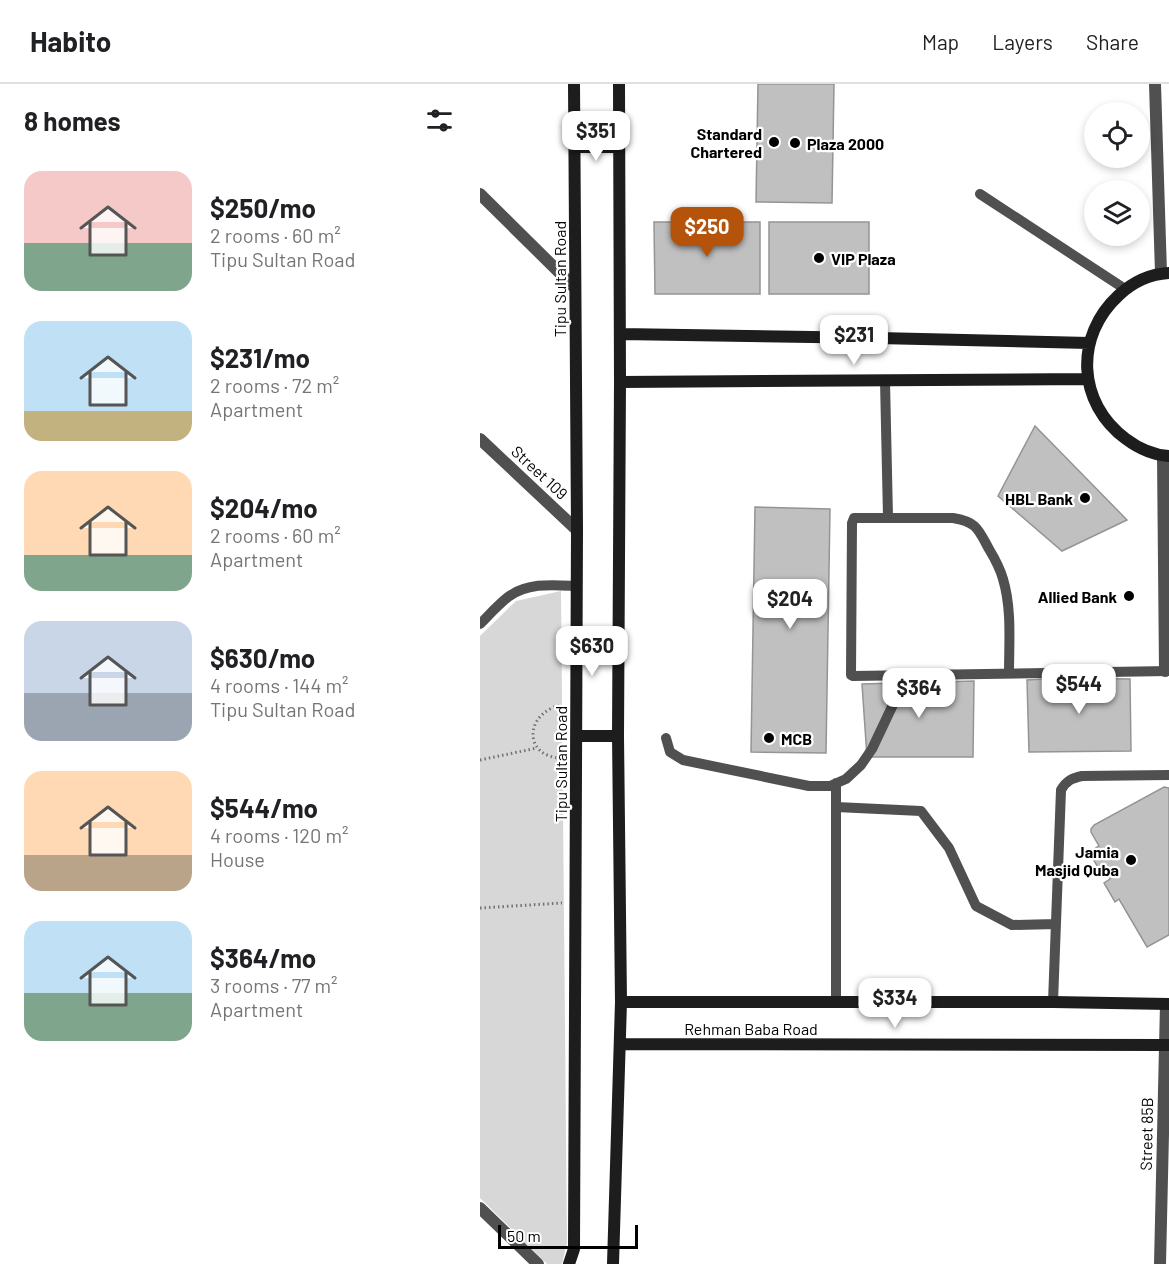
<!DOCTYPE html>
<html lang="en">
<head>
<meta charset="utf-8">
<style>
  body { margin:0; font-family:Barlow,sans-serif; background:#f6f6f6; color:#202124; height:100vh; display:flex; flex-direction:column; font-size:22px; white-space:nowrap }
  * { box-sizing:border-box; margin:0 }
  p { font-size:20px; color:#757577 }
  .icon { flex:none; width:33px; height:33px; fill:none; stroke:currentColor; stroke-width:2; stroke-linecap:round; stroke-linejoin:round }
  .map { position:relative; flex:1; overflow:hidden }
  .drawer { display:flex; flex-direction:column; background:#fff; width:480px }
  .drawer>* { flex:none }
  .controls { position:absolute; left:604px; top:18px; display:grid; gap:12px }
  .controls a { display:grid; place-items:center; width:66px; height:66px; border-radius:50%; background:#fff; box-shadow:0 3px 9px #0003; font-size:30px }
  .scale { position:absolute; left:18px; bottom:15px; width:140px; box-sizing:border-box; padding-left:6px; border:3px solid #000; border-top:0; font-size:16px; line-height:21px; white-space:nowrap; color:#000; -webkit-text-stroke:4px #fff; paint-order:stroke }
  .price { position:absolute; translate:-50% -51px; padding:0 14px; border-radius:12px; background:#fff; color:#222; font-size:20px; line-height:39px; filter:drop-shadow(0 2px 3px #0008) }
  .price::after { content:''; position:absolute; left:50%; top:36px; width:18px; height:14px; margin-left:-9px; background:inherit; clip-path:polygon(0 0,100% 0,50% 100%) }
  .price.on { background:#b45309; color:#fff }
  ul { padding:0; list-style:none }
  li { display:flex; align-items:center; gap:18px; height:150px; padding:0 24px }
  li span { display:grid; place-items:center; flex:none; width:168px; height:120px; border-radius:18px; color:#555 }
  li>.icon { margin-inline-start:auto }
  span .icon { width:72px; height:72px; fill:#fffc; stroke-width:1 }
  li b { font-size:26px }
  h2 { display:flex; justify-content:space-between; align-items:center; height:72px; padding:0 24px; font-size:26px }
  header { display:flex; align-items:center; gap:36px; box-sizing:border-box; height:84px; padding:0 30px; background:#fff; border-bottom:2px solid #e0e0e0 }
  header strong { font-size:28px }
  nav { display:flex; gap:33px; margin-inline-start:auto; font-size:21px }
  main { display:flex; flex:1; min-height:0 }
  .map>svg:first-child { display:block }
  .green { fill:#d7d7d7 }
  .building { fill:#c0c0c0; stroke:#949494; stroke-width:1.5 }
  .lines { fill:none; stroke-linecap:round; stroke-linejoin:round }
  .path { stroke:#727272; stroke-width:3; stroke-dasharray:1.5 3; stroke-linecap:butt }
  .lane { stroke:#505050; stroke-width:10 }
  .street { stroke:#505050; stroke-width:12 }
  .secondary { stroke:#1d1d1d; stroke-width:12 }
  .poi-dot { fill:#000; stroke:#fff; stroke-width:2 }
  .labels { text-anchor:middle; dominant-baseline:central; stroke-width:4.5; stroke-linejoin:round; paint-order:stroke }
  .poi-label { font-size:16px; font-weight:bold; fill:#000; stroke:#fff; text-anchor:end }
  .street-label { font-size:16px; fill:#000; stroke:#fff }
</style>
</head>
<body>
<header>
<strong>Habito</strong>
<nav><a>Map</a><a>Layers</a><a>Share</a></nav>
</header>
<main>
<section class="drawer">
<h2>8 homes<svg class="icon" aria-label="filters" viewBox="0 0 24 24"><path d="M4 7h16M4 17h16"/><circle cx="9" cy="7" r="2"/><circle cx="15" cy="17" r="2"/></svg></h2>
<ul>
<li><span style="background:linear-gradient(#f6c9c9 60%,#7fa58c 0)"><svg class="icon" aria-label="home" viewBox="0 0 24 24"><path d="M3 11l9-7 9 7M6 9v11h12V9"/></svg></span><div><b>$250/mo</b><p>2 rooms · 60 m²</p><p>Tipu Sultan Road</p></div></li>
<li><span style="background:linear-gradient(#bfe0f5 75%,#c2b280 0)"><svg class="icon" aria-label="home" viewBox="0 0 24 24"><path d="M3 11l9-7 9 7M6 9v11h12V9"/></svg></span><div><b>$231/mo</b><p>2 rooms · 72 m²</p><p>Apartment</p></div></li>
<li><span style="background:linear-gradient(#ffd9b3 70%,#7fa58c 0)"><svg class="icon" aria-label="home" viewBox="0 0 24 24"><path d="M3 11l9-7 9 7M6 9v11h12V9"/></svg></span><div><b>$204/mo</b><p>2 rooms · 60 m²</p><p>Apartment</p></div></li>
<li><span style="background:linear-gradient(#c9d6e8 60%,#9aa5b1 0)"><svg class="icon" aria-label="home" viewBox="0 0 24 24"><path d="M3 11l9-7 9 7M6 9v11h12V9"/></svg></span><div><b>$630/mo</b><p>4 rooms · 144 m²</p><p>Tipu Sultan Road</p></div></li>
<li><span style="background:linear-gradient(#ffd9b3 70%,#b9a48a 0)"><svg class="icon" aria-label="home" viewBox="0 0 24 24"><path d="M3 11l9-7 9 7M6 9v11h12V9"/></svg></span><div><b>$544/mo</b><p>4 rooms · 120 m²</p><p>House</p></div></li>
<li><span style="background:linear-gradient(#bfe0f5 60%,#7fa58c 0)"><svg class="icon" aria-label="home" viewBox="0 0 24 24"><path d="M3 11l9-7 9 7M6 9v11h12V9"/></svg></span><div><b>$364/mo</b><p>3 rooms · 77 m²</p><p>Apartment</p></div></li>
</ul>
</section>
<div class="map">
<svg width="689" height="1180" viewBox="0 0 689 1180">
  <rect width="100%" height="100%" fill="#fff"/>
  <path class="green" d="M81 507 87 1159 82 1180H67L0 1114V552L36 517Z"/>
  <path class="building" d="M278 0H354L352 119 276 118Z
    M174 138H280V210H175Z
    M289 138H389V210H289Z
    M555 342 647 436 582 467 518 412Z
    M275 423 350 425 346 669 271 668Z
    M581 594 650 595 651 667 549 668 547 596Z
    M494 597 493 673H387L382 600Z
    M684 703 689 704V851L667 863 639 815 635 818 624 799 630 795 624 784 620 787 609 768 619 762 611 748V745L614 741Z"/>
  <g class="lines">
    <path class="path" d="M81 674C47 673 44 637 72 624 75 622 78 622 82 622
      M0 676 57 664
      M0 824 82 819"/>
    <path class="lane" d="M500 110 645 205
      M405 297 408 433
      M0 540C9 531 18 521 28 513 48 498 74 501 97 502
      M529 589C529 558 532 525 523 495 520 484 515 475 509 465 498 445 497 438 473 434H374L372 439 371 591 373 592 689 587
      M186 654 190 668 203 676 329 702H350L366 695 381 681 392 665 419 608 434 590
      M356 723 441 727 469 764 496 822 532 841 576 840
      M356 918V699
      M573 918 581 706C586 697 592 694 602 692L689 691"/>
    <path class="street" d="M675 0 681 189
      M0 110 95 204
      M0 355 97 446
      M683 372 685 587
      M0 1124 58 1180
      M680 1180 686 920"/>
    <path class="secondary" d="M95 63H138
      M689 189C670 190 653 198 639 211 594 252 597 319 646 355 658 364 674 371 689 372
      M140 250 398 254 609 259
      M140 298 608 295
      M97 652H138
      M141 918H573L689 920
      M140 960 689 961
      M89 1180 94 1165 97 446 94 0
      M133 1180 141 918 138 652 140 298 139 0"/>
  </g>
  <g class="poi-dot">
    <circle cx="294" cy="58" r="6"/>
    <circle cx="315" cy="59" r="6"/>
    <circle cx="339" cy="174" r="6"/>
    <circle cx="605" cy="414" r="6"/>
    <circle cx="649" cy="512" r="6"/>
    <circle cx="289" cy="654" r="6"/>
    <circle cx="651" cy="776" r="6"/>
  </g>
  <g class="labels">
    <g class="poi-label">
      <text x="282" y="49">Standard<tspan x="282" dy="18">Chartered</tspan></text>
      <text x="327" y="59" text-anchor="start">Plaza 2000</text>
      <text x="351" y="174" text-anchor="start">VIP Plaza</text>
      <text x="593" y="414">HBL Bank</text>
      <text x="637" y="512">Allied Bank</text>
      <text x="301" y="654" text-anchor="start">MCB</text>
      <text x="639" y="767">Jamia<tspan x="639" dy="18">Masjid Quba</tspan></text>
    </g>
    <g class="street-label">
      <text transform="translate(79 195) rotate(-90)">Tipu Sultan Road</text>
      <text transform="translate(60 388) rotate(43)">Street 109</text>
      <text transform="translate(80 680) rotate(-90)">Tipu Sultan Road</text>
      <text x="271" y="944">Rehman Baba Road</text>
      <text transform="translate(666 1050) rotate(-89)">Street 85B</text>
    </g>
  </g>
</svg>
<div class="controls">
<a><svg class="icon" aria-label="locate" viewBox="0 0 24 24"><circle cx="12" cy="12" r="6"/><path d="M12 2v4M12 18v4M2 12h4M18 12h4"/></svg></a>
<a><svg class="icon" aria-label="layers" viewBox="0 0 24 24"><path d="M12 4l9 5-9 5-9-5zM3 14l9 5 9-5"/></svg></a>
</div>
<div class="scale">50 m</div>
<b class="price" style="left:116px;top:78px">$351</b>
<b class="price on" style="left:227px;top:174px">$250</b>
<b class="price" style="left:374px;top:282px">$231</b>
<b class="price" style="left:310px;top:546px">$204</b>
<b class="price" style="left:112px;top:593px">$630</b>
<b class="price" style="left:599px;top:631px">$544</b>
<b class="price" style="left:439px;top:635px">$364</b>
<b class="price" style="left:415px;top:945px">$334</b>
</div>
</main>
</body>
</html>
